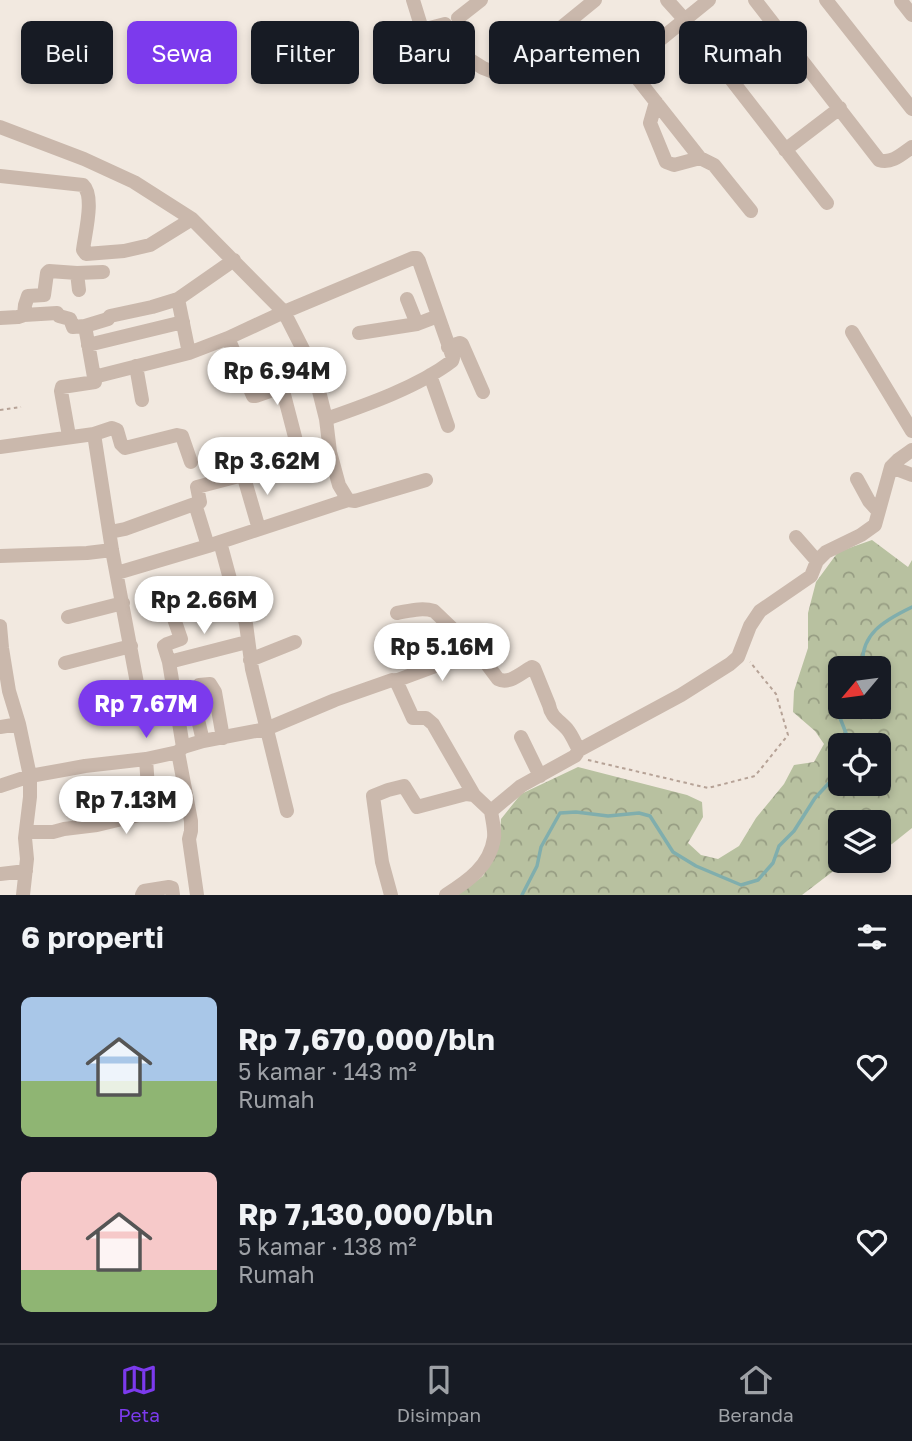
<!DOCTYPE html>
<html lang="id">
<head>
<meta charset="utf-8">
<style>
  body { margin:0; font-family:"Golos Text",sans-serif; background:#242831; color:#f1f3f6; height:100vh; display:flex; flex-direction:column; font-size:26px; white-space:nowrap }
  * { box-sizing:border-box; margin:0 }
  p { font-size:23px; color:#9ea1a6 }
  .icon { flex:none; width:38px; height:38px; fill:none; stroke:currentColor; stroke-width:2; stroke-linecap:round; stroke-linejoin:round }
  .map { position:relative; height:895px; overflow:hidden }
  .drawer { display:flex; flex-direction:column; background:#171b24; flex:1 }
  .drawer>* { flex:none }
  .banner { position:absolute; left:21px; top:21px; width:872px; height:63px; display:flex; gap:14px }
  .needle { width:46px; rotate:241deg }
  .fabs { position:absolute; left:828px; top:656px; display:grid; gap:14px }
  .fabs a { display:grid; place-items:center; width:63px; height:63px; border-radius:10px; background:#171b24; box-shadow:0 4px 10px #0003; font-size:35px }
  .price { position:absolute; translate:-50% -60px; padding:0 16px; border-radius:24px; background:#fff; color:#222; font-size:23px; line-height:46px; filter:drop-shadow(0 2px 4px #0008) }
  .price::after { content:''; position:absolute; left:50%; top:42px; width:21px; height:16px; margin-left:-10px; background:inherit; clip-path:polygon(0 0,100% 0,50% 100%) }
  .price.on { background:#7c3aed; color:#fff }
  ul { padding:0; list-style:none }
  li { display:flex; align-items:center; gap:21px; height:175px; padding:0 21px }
  li span { display:grid; place-items:center; flex:none; width:196px; height:140px; border-radius:10px; color:#555 }
  li>.icon { margin-inline-start:auto }
  span .icon { width:84px; height:84px; fill:#fffc; stroke-width:1 }
  li b { font-size:30px }
  h2 { display:flex; justify-content:space-between; align-items:center; height:84px; padding:0 21px; font-size:30px }
  .pill { padding:0 24px; border-radius:10px; background:#171b24; box-shadow:0 4px 10px #0003; font-size:24px; line-height:63px }
  .pill.on { background:#7c3aed; color:#fff }
  .dock { display:flex; justify-content:space-around; align-items:center; height:98px; border-top:2px solid #363941; background:#171b24; font-size:19px; color:#9ea1a6 }
  .dock a { display:grid; justify-items:center; gap:4px }
  .dock .on { color:#7c3aed }
  .map>svg:first-child { display:block }
  .forest { fill:url(#forest-crowns); fill-rule:evenodd }
  .lines { fill:none; stroke-linecap:round; stroke-linejoin:round }
  .stream { stroke:#80aead; stroke-width:3.5 }
  .path { stroke:#b6a296; stroke-width:2; stroke-dasharray:3.5 3.5; stroke-linecap:butt }
  .street { stroke:#cab8ac; stroke-width:14 }
</style>
</head>
<body>
<div class="map">
<svg width="912" height="895" viewBox="0 0 912 895">
  <defs>
    <pattern id="forest-crowns" width="20" height="18" patternUnits="userSpaceOnUse" patternTransform="scale(1.75)"><rect width="20" height="18" fill="#b8c1a0"/><path d="M2 6a3 3 0 1 1 6 0M12 15a3 3 0 1 1 6 0" fill="none" stroke="#979d83"/></pattern>
  </defs>
  <rect width="100%" height="100%" fill="#f2e9e0"/>
  <path class="forest" d="M872 540 908 567 912 560V828L892 844 879 850 878 822H840V861H852L840 866 802 895H457L483 876 499 846 501 819 521 794 578 767 687 795 702 802 703 817 688 843 701 855 718 859 739 846 756 818 784 784 794 765 814 762 824 744 815 731 793 712 794 691 808 648V613L816 582 838 552ZM840 668H878V707H840ZM840 746H878V784H840Z"/>
  <g class="lines">
    <path class="stream" d="M863 668C859 634 885 620 912 607
      M840 696 837 710 849 741 848 746
      M522 895 537 866 541 847 560 813 576 812 608 816 639 813 650 816 673 852 696 866 741 885 758 880 773 863 779 846 794 831 815 798 829 783 840 776"/>
    <path class="path" d="M0 410 21 407
      M588 760 708 788 755 776 788 735 776 694 750 662"/>
    <path class="street" d="M413 0 431 58H467L483 68 496 73 514 66 595 0
      M667 0 685 20 827 203
      M709 0 630 64 629 68 700 158 714 165 751 211
      M755 0 879 160C892 164 902 154 912 147
      M826 0 912 109
      M901 1 912 15
      M458 18 481 0
      M422 30 445 24
      M656 102 650 123 666 162 674 165 700 158
      M0 127 84 159 134 182 192 219 284 312 228 338
      M785 150 840 108
      M0 176 83 185C95 196 85 233 83 250L86 254 124 251 150 245 192 219
      M77 273 103 272
      M407 299 417 324
      M24 315 57 313 59 316 70 319 73 327 85 326 94 377
      M0 318 18 317 24 315 25 305 28 296 44 295 47 273 49 271 77 273 79 290
      M85 326 108 319 110 316 152 307 178 299
      M852 332 912 431
      M359 333 417 324 438 316
      M88 345 183 322
      M448 347 460 343 462 344 483 392
      M189 353 178 299 234 260
      M136 366 142 400
      M430 375 448 426
      M282 387 301 460
      M326 419C366 405 418 387 452 361L453 358 419 261 417 258H413L284 312 314 371 326 419 330 452 339 485 348 500 355 501 426 480
      M94 434 112 550 137 683
      M69 436 61 391 62 387 95 382 94 377 189 353 228 338 253 396H256L305 379 314 371
      M0 447 94 434 112 428 117 430 121 444 125 448 177 435 182 436 191 462
      M891 467 912 475
      M243 474 259 529
      M857 479 869 501 878 511
      M195 504 208 546 220 542 230 579 237 591 246 624 252 669 287 811
      M110 532 125 529 200 502 197 487 330 452
      M796 537 817 561
      M220 542 348 500
      M0 556 87 553 112 550
      M117 573 208 546
      M171 610 181 639 167 644 164 646 169 662 247 642
      M397 613C409 611 422 607 434 611L480 655 498 679C509 685 521 673 532 667L534 668 549 705C551 717 559 720 567 729 572 735 575 743 579 750
      M68 617 123 603
      M0 626 2 648 9 691 19 724 30 776V797L25 838 27 859 23 895
      M250 660 295 642
      M169 662 183 747
      M65 663 131 646
      M395 681 476 651
      M0 727 19 724
      M521 737 540 776
      M203 741 192 694 199 685 210 684 215 692 223 738
      M178 752 191 821V831L189 839 197 895
      M146 759 148 788
      M0 786 30 776 85 766 146 759 178 752 183 747 203 741 266 729 335 700 392 680 395 681 398 685 413 718H426L433 724 474 795
      M97 825 147 813
      M26 832H53L64 829 97 825 92 798
      M0 874 26 871
      M142 895 144 891 169 887 172 888 173 895
      M391 895 382 862 373 796 388 790 404 786 417 807 466 794 474 795 491 811
      M446 895C468 881 490 866 494 838 495 829 492 819 491 811L521 786 575 756 579 750 681 695 730 664 738 657 750 626 760 611 811 576 817 561 826 552 861 535 875 525 891 467 898 460 912 450"/>
  </g>
</svg>
<div class="fabs">
<a><svg class="needle" viewBox="-14 -14 28 28"><path d="M0-13l5 13h-10z" fill="#e53935"/><path d="M0 13l5-13h-10z" fill="#9ea1a6"/></svg></a>
<a><svg class="icon" aria-label="locate" viewBox="0 0 24 24"><circle cx="12" cy="12" r="6"/><path d="M12 2v4M12 18v4M2 12h4M18 12h4"/></svg></a>
<a><svg class="icon" aria-label="layers" viewBox="0 0 24 24"><path d="M12 4l9 5-9 5-9-5zM3 14l9 5 9-5"/></svg></a>
</div>
<b class="price" style="left:277px;top:407px">Rp 6.94M</b>
<b class="price" style="left:267px;top:497px">Rp 3.62M</b>
<b class="price" style="left:204px;top:636px">Rp 2.66M</b>
<b class="price" style="left:442px;top:683px">Rp 5.16M</b>
<b class="price on" style="left:146px;top:740px">Rp 7.67M</b>
<b class="price" style="left:126px;top:836px">Rp 7.13M</b>
<div class="banner">
<a class="pill">Beli</a>
<a class="pill on">Sewa</a>
<a class="pill">Filter</a>
<a class="pill">Baru</a>
<a class="pill">Apartemen</a>
<a class="pill">Rumah</a>
</div>
</div>
<section class="drawer">
<h2>6 properti<svg class="icon" aria-label="filters" viewBox="0 0 24 24"><path d="M4 7h16M4 17h16"/><circle cx="9" cy="7" r="2"/><circle cx="15" cy="17" r="2"/></svg></h2>
<ul>
<li><span style="background:linear-gradient(#a9c7e8 60%,#8fb573 0)"><svg class="icon" aria-label="home" viewBox="0 0 24 24"><path d="M3 11l9-7 9 7M6 9v11h12V9"/></svg></span><div><b>Rp 7,670,000/bln</b><p>5 kamar · 143 m²</p><p>Rumah</p></div><svg class="icon" aria-label="heart" viewBox="0 0 24 24"><path d="M12 20l-8-8c-3-5 5-10 8-4 3-6 11-1 8 4z"/></svg></li>
<li><span style="background:linear-gradient(#f6c9c9 70%,#8fb573 0)"><svg class="icon" aria-label="home" viewBox="0 0 24 24"><path d="M3 11l9-7 9 7M6 9v11h12V9"/></svg></span><div><b>Rp 7,130,000/bln</b><p>5 kamar · 138 m²</p><p>Rumah</p></div><svg class="icon" aria-label="heart" viewBox="0 0 24 24"><path d="M12 20l-8-8c-3-5 5-10 8-4 3-6 11-1 8 4z"/></svg></li>
</ul>
</section>
<nav class="dock">
<a class="on"><svg class="icon" aria-label="map" viewBox="0 0 24 24"><path d="M3 6l6-2 6 2 6-2v14l-6 2-6-2-6 2zM9 4v14M15 6v14"/></svg>Peta</a>
<a><svg class="icon" aria-label="saved" viewBox="0 0 24 24"><path d="M7 4h10v16l-5-4-5 4z"/></svg>Disimpan</a>
<a><svg class="icon" aria-label="home" viewBox="0 0 24 24"><path d="M3 11l9-7 9 7M6 9v11h12V9"/></svg>Beranda</a>
</nav>
</body>
</html>
